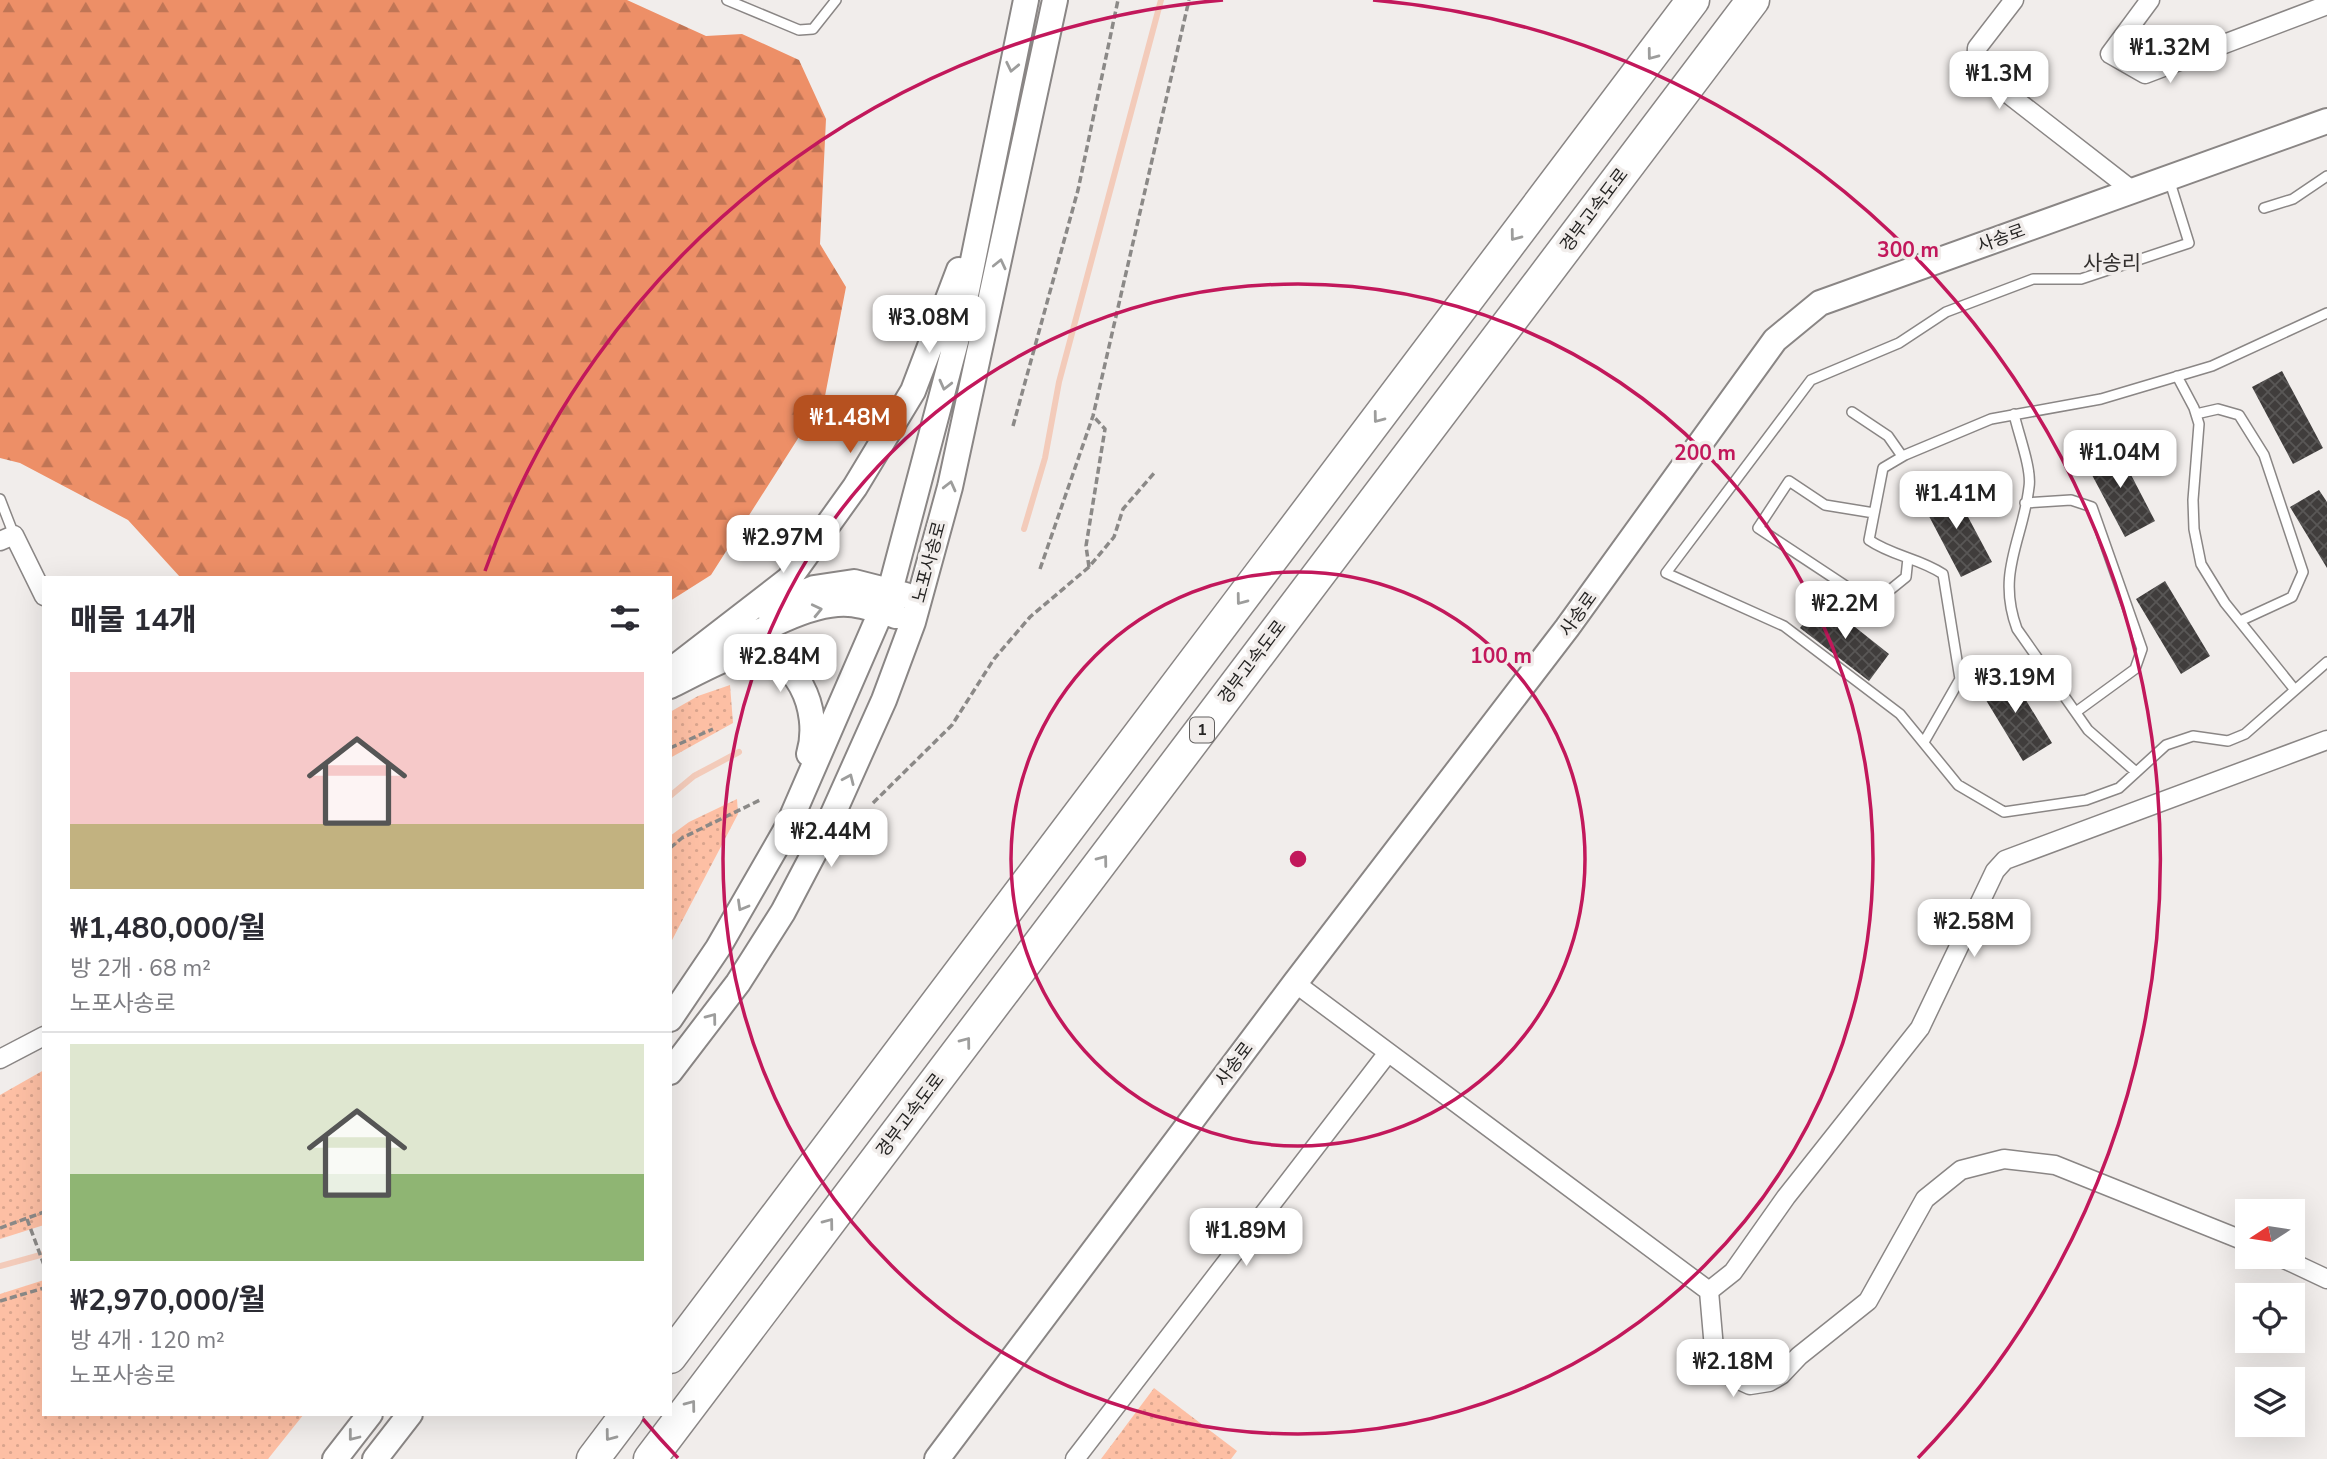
<!DOCTYPE html>
<html lang="ko">
<head>
<meta charset="utf-8">
<style>
  body { margin:0; font-family:"Nunito Sans","Noto Sans KR",sans-serif; background:#f7f7f7; color:#2b2b33; height:100vh; display:flex; flex-direction:column; font-size:26px; white-space:nowrap }
  * { box-sizing:border-box; margin:0 }
  p { font-size:23px; color:#7c7c81 }
  .icon { flex:none; width:38px; height:38px; fill:none; stroke:currentColor; stroke-width:2; stroke-linecap:round; stroke-linejoin:round }
  .map { position:relative; flex:1; overflow:hidden }
  .details { position:absolute; left:42px; top:576px; width:630px; height:840px; display:flex; flex-direction:column; background:#fff; border-radius:0px; box-shadow:0 7px 28px #0002 }
  .details>* { flex:none }
  .needle { width:46px; rotate:258deg }
  .controls { position:absolute; left:2235px; top:1199px; display:grid; gap:14px }
  .controls a { display:grid; place-items:center; width:70px; height:70px; border-radius:0px; background:#fff; box-shadow:0 7px 28px #0002; font-size:35px }
  .price { position:absolute; translate:-50% -60px; padding:0 16px; border-radius:14px; background:#fff; color:#222; font-size:23px; line-height:46px; filter:drop-shadow(0 2px 4px #0008) }
  .price::after { content:''; position:absolute; left:50%; top:42px; width:21px; height:16px; margin-left:-10px; background:inherit; clip-path:polygon(0 0,100% 0,50% 100%) }
  .price.active { background:#b65120; color:#fff }
  ul { padding:0; list-style:none }
  li { display:grid; align-content:center; gap:14px; height:371px; padding:0 28px }
  li+li { border-top:2px solid #e1e1e2 }
  li span { display:grid; place-items:center; height:217px; border-radius:0px; color:#555 }
  li>.icon { margin-inline-start:auto }
  span .icon { width:126px; height:126px; fill:#fffc; stroke-width:1 }
  li b { font-size:30px }
  h2 { display:flex; justify-content:space-between; align-items:center; height:84px; padding:0 28px; font-size:30px }
  .map>svg:first-child { display:block }
  .forest { fill:url(#forest-firs) }
  .park { fill:url(#park-dots) }
  .lines { fill:none; stroke-linecap:round; stroke-linejoin:round }
  .stream { stroke:#f3cbba; stroke-width:6 }
  .building { fill:url(#building-cross-hatch) }
  .lane-casing { stroke:#8a8685; stroke-width:12 }
  .street-casing { stroke:#8a8685; stroke-width:21 }
  .secondary-casing { stroke:#8a8685; stroke-width:28 }
  .highway-casing { stroke:#8a8685; stroke-width:35 }
  .path { stroke:#8b8987; stroke-width:3.5; stroke-dasharray:7 3.5; stroke-linecap:butt }
  .lane { stroke:#fff; stroke-width:9 }
  .street { stroke:#fff; stroke-width:18 }
  .secondary { stroke:#fff; stroke-width:24 }
  .highway { stroke:#fff; stroke-width:32 }
  .oneway { stroke:#9d9d9c }
  .ring { fill:none; stroke:#c2185b; stroke-width:3.5 }
  .labels { text-anchor:middle; dominant-baseline:central; stroke-width:7; stroke-linejoin:round; paint-order:stroke }
  .shield { fill:#f1edeb; stroke:#636160; stroke-width:2 }
  .shield-label { font-size:16px; font-weight:bold; fill:#262524 }
  .street-label { font-size:18px; fill:#262524; stroke:#f1edeb }
  .quarter-label { font-size:21px; fill:#34312f; stroke:#f1edeb }
  .centre { fill:#c2185b; stroke:#f1edeb; stroke-width:3.5 }
  .ring-label { font-size:21px; text-anchor:middle; font-weight:bold; fill:#c2185b; stroke:#f1edeb; stroke-width:7; stroke-linejoin:round; paint-order:stroke }
</style>
</head>
<body>
<div class="map">
<svg width="2327" height="1459" viewBox="0 0 2327 1459">
  <defs>
    <pattern id="forest-firs" width="22" height="20" patternUnits="userSpaceOnUse" patternTransform="scale(1.75)"><rect width="22" height="20" fill="#ed8f67"/><path d="M5 1l3.5 6h-7zM16 11l3.5 6h-7z" fill="#c07555"/></pattern>
    <pattern id="park-dots" width="8" height="8" patternUnits="userSpaceOnUse" patternTransform="scale(1.75)"><rect width="8" height="8" fill="#fdbfa4"/><path d="M2 2h.1M6 6h.1" fill="none" stroke="#d9a48d" stroke-width="1.8" stroke-linecap="round"/></pattern>
    <pattern id="building-cross-hatch" width="8" height="8" patternUnits="userSpaceOnUse" patternTransform="scale(1.75)"><rect width="8" height="8" fill="#403d3c"/><path d="M0 0l8 8M0 8l8-8" fill="none" stroke="#595756"/></pattern>
  </defs>
  <rect width="100%" height="100%" fill="#f1edeb"/>
  <path class="forest" d="M0 0H627L706 36 742 34 799 60 826 119 820 244 846 287 825 396 711 575 670 601V578L180 577 128 520 20 463 0 458Z"/>
  <path class="park" d="M730 685 733 723 670 758V712L698 696Z
    M737 799 738 814 670 944V836L689 822Z
    M44 1070V1225L0 1239V1095Z
    M44 1280V1414H304L268 1459H0V1294Z
    M1154 1388 1237 1451 1231 1459H1101Z"/>
  <g class="lines">
    <path class="stream" d="M1024 529 1045 458 1059 382 1161 0
      M670 796 694 776 739 752
      M0 1266 44 1254"/>
  </g>
  <path class="building" d="M2282 371 2323 448 2293 464 2252 387Z
    M2115 444 2155 521 2125 537 2084 460Z
    M1951 485 1992 562 1961 577 1921 501Z
    M2319 490 2327 502V568L2290 507Z
    M2165 581 2210 656 2181 674 2136 599Z
    M1821 600 1889 654 1869 681 1800 628Z
    M2007 669 2052 743 2023 761 1978 687Z"/>
  <g class="lines">
    <defs>
      <path id="lane" d="M727 0 799 30 813 29 836 0
        M2169 179 2189 243 2081 279H2033L1946 312 1899 343 1811 380 1666 573 1784 626 1900 714 1958 785 2004 812 2086 800 2119 788 2166 745 2193 736 2228 741 2245 734 2327 662
        M2264 208 2293 199 2327 176
        M2177 376 2194 408 2199 424 2193 500 2194 529 2201 564 2225 603 2295 690
        M1852 412 1888 436 1902 456
        M2014 414C2018 433 2032 469 2029 487 2023 540 1996 572 2017 629L2088 730 2136 772
        M2196 414 2218 409 2239 415 2264 455 2303 572 2292 597 2240 621
        M0 499 14 535
        M2025 503 2071 500 2092 507 2142 649 2135 669 2076 712
        M1874 513 1825 505 1789 481 1758 528 1867 600 1885 594 1906 577 1908 558
        M1924 742 1960 679 1943 574C1919 558 1892 556 1869 540L1883 468 1905 455 1991 419 2101 399 2212 366 2327 313"/>
      <path id="street" d="M2014 0 1977 48 1976 69 2133 191
        M2150 0 2110 54 2145 74 2327 5
        M0 541 14 535 44 596
        M1295 983 1709 1291 1715 1360 1728 1375 1750 1385 1769 1382 1781 1375 1799 1356 1868 1301 1925 1199 1961 1170 2004 1159 2055 1165 2247 1242
        M0 1059 44 1036
        M2278 1256 2327 1279
        M1709 1291 1733 1272 1786 1197 1920 1028 1995 871 2005 860 2327 740
        M1075 1459 1387 1054"/>
      <path id="secondary" d="M766 608 814 588 854 582 905 595
        M723 652C755 633 810 601 849 604 864 605 881 611 896 616
        M670 671 789 579 855 487 913 391 959 270
        M670 686C687 678 729 654 745 653 797 649 822 711 809 754
        M670 1019 718 948 787 828 890 591 958 334 1026 0
        M670 1072 738 983 783 912 824 834 884 700 913 622 950 487 1055 0
        M335 1459 370 1414
        M375 1459 410 1414
        M937 1459 1295 983 1567 628 1775 340 1820 303 2327 121"/>
      <path id="highway" d="M670 1357 1693 0
        M593 1459 627 1414
        M650 1459 1753 0"/>
    </defs>
    <use href="#lane" class="lane-casing"/>
    <use href="#street" class="street-casing"/>
    <use href="#secondary" class="secondary-casing"/>
    <use href="#highway" class="highway-casing"/>
    <path class="path" d="M1013 426 1078 190 1118 0
      M1089 567 1086 546 1105 429 1094 417
      M1040 569 1093 416 1189 0
      M670 748 713 729
      M873 803 952 725 994 659 1030 617 1089 567 1114 537 1123 509 1155 472
      M670 848 682 838 760 800
      M27 1219 44 1265
      M0 1228 44 1212
      M0 1301 44 1288"/>
    <use href="#lane" class="lane"/>
    <use href="#street" class="street"/>
    <use href="#secondary" class="secondary"/>
    <use href="#highway" class="highway"/>
  </g>
  <defs><path id="oneway-chevron" d="M-2-3.5L2.5 0L-2 3.5" fill="none" stroke-width="1.6" stroke-linecap="round" stroke-linejoin="round" transform="scale(1.75)"/></defs>
  <g class="oneway">
    <use href="#oneway-chevron" transform="translate(1652 55) rotate(127)"/>
    <use href="#oneway-chevron" transform="translate(1012 67) rotate(102)"/>
    <use href="#oneway-chevron" transform="translate(1515 236) rotate(127)"/>
    <use href="#oneway-chevron" transform="translate(1000 264) rotate(-77)"/>
    <use href="#oneway-chevron" transform="translate(945 385) rotate(104)"/>
    <use href="#oneway-chevron" transform="translate(1378 418) rotate(127)"/>
    <use href="#oneway-chevron" transform="translate(950 486) rotate(-76)"/>
    <use href="#oneway-chevron" transform="translate(1241 600) rotate(127)"/>
    <use href="#oneway-chevron" transform="translate(817 610) rotate(-13)"/>
    <use href="#oneway-chevron" transform="translate(849 779) rotate(-66)"/>
    <use href="#oneway-chevron" transform="translate(1103 860) rotate(-53)"/>
    <use href="#oneway-chevron" transform="translate(742 906) rotate(120)"/>
    <use href="#oneway-chevron" transform="translate(712 1018) rotate(-53)"/>
    <use href="#oneway-chevron" transform="translate(966 1042) rotate(-53)"/>
    <use href="#oneway-chevron" transform="translate(829 1223) rotate(-53)"/>
    <use href="#oneway-chevron" transform="translate(691 1405) rotate(-53)"/>
    <use href="#oneway-chevron" transform="translate(353 1436) rotate(128)"/>
    <use href="#oneway-chevron" transform="translate(610 1436) rotate(127)"/>
  </g>
  <g class="ring">
    <circle cx="1298" cy="859" r="287"/>
    <circle cx="1298" cy="859" r="575"/>
    <path d="M678 1458A862 862 0 0 1 643 1419M485 571A862 862 0 0 1 1223 0M1373 0A862 862 0 0 1 1918 1458"/>
  </g>
  <g class="labels">
    <rect class="shield" x="1190" y="717.5" width="24" height="25" rx="5"/>
    <g class="shield-label">
      <text x="1202" y="730">1</text>
    </g>
    <g class="street-label">
      <text transform="translate(1594 210) rotate(-53)">경부고속도로</text>
      <text transform="translate(2001 238) rotate(-20)">사송로</text>
      <text transform="translate(929 562) rotate(-75)">노포사송로</text>
      <text transform="translate(1578 614) rotate(-54)">사송로</text>
      <text transform="translate(1252 662) rotate(-53)">경부고속도로</text>
      <text transform="translate(1234 1064) rotate(-53)">사송로</text>
      <text transform="translate(910 1115) rotate(-53)">경부고속도로</text>
    </g>
    <g class="quarter-label">
      <text x="2112" y="263">사송리</text>
    </g>
  </g>
  <circle cx="1298" cy="859" r="10" class="centre"/>
  <g class="ring-label">
    <text x="1908" y="257">300 m</text>
    <text x="1705" y="460">200 m</text>
    <text x="1501" y="663">100 m</text>
  </g>
</svg>
<div class="controls">
<a><svg class="needle" viewBox="-14 -14 28 28"><path d="M0-13l5 13h-10z" fill="#e53935"/><path d="M0 13l5-13h-10z" fill="#7c7c81"/></svg></a>
<a><svg class="icon" aria-label="locate" viewBox="0 0 24 24"><circle cx="12" cy="12" r="6"/><path d="M12 2v4M12 18v4M2 12h4M18 12h4"/></svg></a>
<a><svg class="icon" aria-label="layers" viewBox="0 0 24 24"><path d="M12 4l9 5-9 5-9-5zM3 14l9 5 9-5"/></svg></a>
</div>
<b class="price" style="left:2170px;top:85px">₩1.32M</b>
<b class="price" style="left:1999px;top:111px">₩1.3M</b>
<b class="price" style="left:929px;top:355px">₩3.08M</b>
<b class="price active" style="left:850px;top:455px">₩1.48M</b>
<b class="price" style="left:2120px;top:490px">₩1.04M</b>
<b class="price" style="left:1956px;top:531px">₩1.41M</b>
<b class="price" style="left:783px;top:575px">₩2.97M</b>
<b class="price" style="left:1845px;top:641px">₩2.2M</b>
<b class="price" style="left:780px;top:694px">₩2.84M</b>
<b class="price" style="left:2015px;top:715px">₩3.19M</b>
<b class="price" style="left:831px;top:869px">₩2.44M</b>
<b class="price" style="left:1974px;top:959px">₩2.58M</b>
<b class="price" style="left:1246px;top:1268px">₩1.89M</b>
<b class="price" style="left:1733px;top:1399px">₩2.18M</b>
<section class="details">
<h2>매물 14개<svg class="icon" aria-label="filters" viewBox="0 0 24 24"><path d="M4 7h16M4 17h16"/><circle cx="9" cy="7" r="2"/><circle cx="15" cy="17" r="2"/></svg></h2>
<ul>
<li><span style="background:linear-gradient(#f6c9c9 70%,#c2b280 0)"><svg class="icon" aria-label="home" viewBox="0 0 24 24"><path d="M3 11l9-7 9 7M6 9v11h12V9"/></svg></span><div><b>₩1,480,000/월</b><p>방 2개 · 68 m²</p><p>노포사송로</p></div></li>
<li><span style="background:linear-gradient(#dfe7d0 60%,#8fb573 0)"><svg class="icon" aria-label="home" viewBox="0 0 24 24"><path d="M3 11l9-7 9 7M6 9v11h12V9"/></svg></span><div><b>₩2,970,000/월</b><p>방 4개 · 120 m²</p><p>노포사송로</p></div></li>
</ul>
</section>
</div>
</body>
</html>
